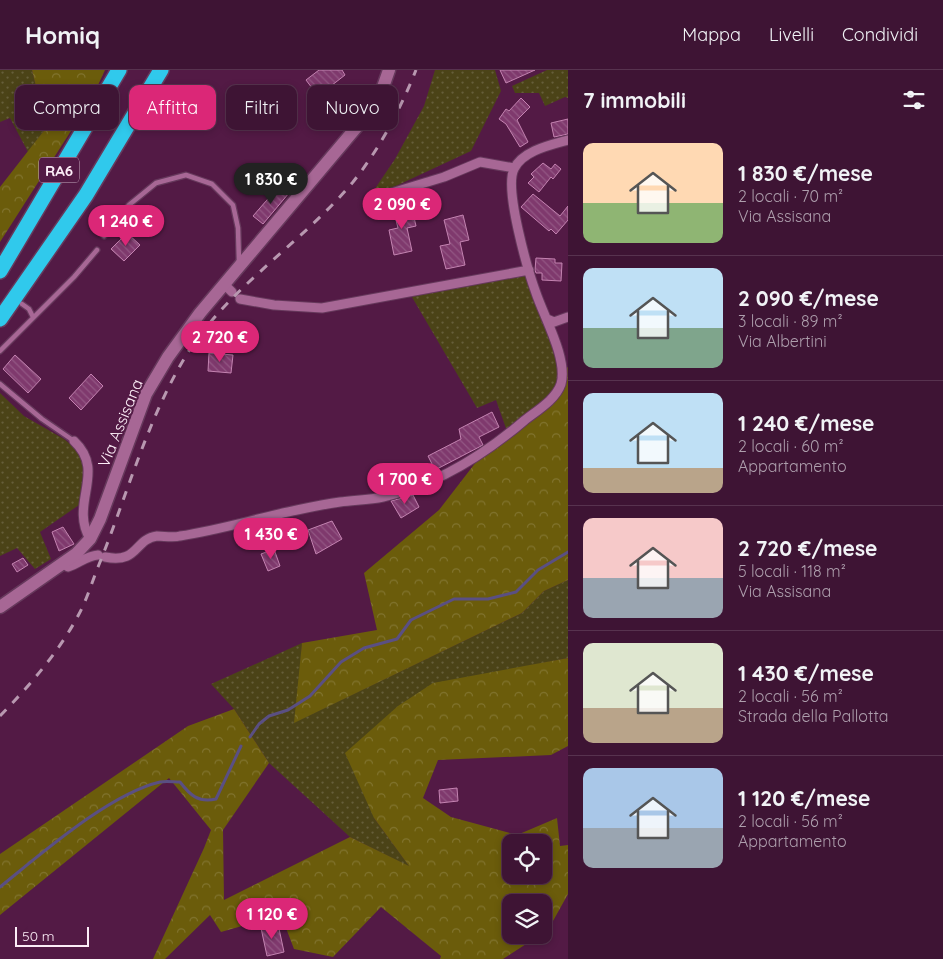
<!DOCTYPE html>
<html lang="it">
<head>
<meta charset="utf-8">
<style>
  body { margin:0; font-family:Quicksand,sans-serif; background:#451d3c; color:#f1f3f6; height:100vh; display:flex; flex-direction:column; font-size:19px; white-space:nowrap }
  * { box-sizing:border-box; margin:0 }
  p { font-size:16px; color:#ad9eac }
  .icon { flex:none; width:28px; height:28px; fill:none; stroke:currentColor; stroke-width:2; stroke-linecap:round; stroke-linejoin:round }
  .map { position:relative; flex:1; overflow:hidden }
  .panel { display:flex; flex-direction:column; background:#3e1434; width:375px }
  .panel>* { flex:none }
  .banner { position:absolute; left:15px; top:15px; width:475px; height:45px; display:flex; gap:10px }
  .tools { position:absolute; left:502px; top:764px; display:grid; gap:10px }
  .tools a { display:grid; place-items:center; width:50px; height:50px; border-radius:10px; background:#3e1434; box-shadow:0 2px 8px #0003,0 0 0 1px #57334f; font-size:25px }
  .scale { position:absolute; left:15px; bottom:12px; width:74px; box-sizing:border-box; padding-left:5px; border:2px solid #fcedf7; border-top:0; font-size:14px; line-height:18px; white-space:nowrap; color:#fcedf7; -webkit-text-stroke:4px #531a45; paint-order:stroke }
  .price { position:absolute; translate:-50% -42px; padding:0 11px; border-radius:18px; background:#db2777; color:#fff; font-size:16px; line-height:32px; filter:drop-shadow(0 1px 2px #0008) }
  .price::after { content:''; position:absolute; left:50%; top:30px; width:15px; height:11px; margin-left:-8px; background:inherit; clip-path:polygon(0 0,100% 0,50% 100%) }
  .price.on { background:#222; color:#fff }
  ul { padding:0; list-style:none }
  li { display:flex; align-items:center; gap:15px; height:125px; padding:0 15px }
  li+li { border-top:1px solid #57334f }
  li span { display:grid; place-items:center; flex:none; width:140px; height:100px; border-radius:10px; color:#555 }
  li>.icon { margin-inline-start:auto }
  span .icon { width:60px; height:60px; fill:#fffc; stroke-width:1 }
  li b { font-size:21px }
  h2 { display:flex; justify-content:space-between; align-items:center; height:60px; padding:0 15px; font-size:21px }
  .tag { padding:0 18px; border-radius:10px; background:#3e1434; box-shadow:0 2px 8px #0003,0 0 0 1px #57334f; font-size:18px; line-height:45px }
  .tag.on { background:#db2777; color:#fff }
  header { display:flex; align-items:center; gap:30px; box-sizing:border-box; height:70px; padding:0 25px; background:#3e1434; border-bottom:1px solid #57334f }
  header strong { font-size:24px }
  nav { display:flex; gap:28px; margin-inline-start:auto; font-size:18px }
  main { display:flex; flex:1; min-height:0 }
  .map>svg:first-child { display:block }
  .grass { fill:url(#grass-dots) }
  .forest { fill:url(#forest-crowns); fill-rule:evenodd }
  .lines { fill:none; stroke-linecap:round; stroke-linejoin:round }
  .stream { stroke:#5a4f83; stroke-width:3 }
  .building { fill:url(#building-back-hatch); stroke:#c483b1 }
  .lane-casing { stroke:#66395c; stroke-width:7 }
  .street-casing { stroke:#66395c; stroke-width:11 }
  .secondary-casing { stroke:#66395c; stroke-width:15 }
  .highway-casing { stroke:#66395c; stroke-width:18 }
  .lane { stroke:#a76795; stroke-width:4.5 }
  .street { stroke:#a76795; stroke-width:9 }
  .secondary { stroke:#a76795; stroke-width:12 }
  .highway { stroke:#30c9ec; stroke-width:15 }
  .rail { stroke:#b898b0; stroke-width:3; stroke-dasharray:9 9; stroke-linecap:butt }
  .labels { text-anchor:middle; dominant-baseline:central; stroke-width:4; stroke-linejoin:round; paint-order:stroke }
  .shield { fill:#531a45; stroke:#c9aec2; stroke-width:1 }
  .shield-label { font-size:15px; font-weight:bold; fill:#fcedf7 }
  .street-label { font-size:16px; fill:#fcedf7; stroke:#531a45 }
</style>
</head>
<body>
<header>
<strong>Homiq</strong>
<nav><a>Mappa</a><a>Livelli</a><a>Condividi</a></nav>
</header>
<main>
<div class="map">
<svg width="568" height="889" viewBox="0 0 568 889">
  <defs>
    <pattern id="grass-dots" width="8" height="8" patternUnits="userSpaceOnUse" patternTransform="scale(1.25)"><rect width="8" height="8" fill="#4b4317"/><path d="M2 2h.1M6 6h.1" fill="none" stroke="#665e3a" stroke-width="1.8" stroke-linecap="round"/></pattern>
    <pattern id="forest-crowns" width="20" height="18" patternUnits="userSpaceOnUse" patternTransform="scale(1.25)"><rect width="20" height="18" fill="#6b5c0b"/><path d="M2 6a3 3 0 1 1 6 0M12 15a3 3 0 1 1 6 0" fill="none" stroke="#81742f"/></pattern>
    <pattern id="building-back-hatch" width="6" height="6" patternUnits="userSpaceOnUse" patternTransform="scale(1.25)"><rect width="6" height="6" fill="#7f396d"/><path d="M-1 5l2 2M0 0l6 6M5-1l2 2" fill="none" stroke="#925683"/></pattern>
  </defs>
  <rect width="100%" height="100%" fill="#531a45"/>
  <path class="grass" d="M0 0H32L46 58 28 82 10 48 0 52Z
    M435 0H495L501 21 471 81 368 129 395 89 424 36Z
    M547 0H568V28L565 27 545 36 539 23H515L512 16Z
    M529 200 559 280 561 314 508 364 496 330 477 338 409 222Z
    M0 323 24 346 64 369 82 384 85 402 79 435 40 462 51 489 35 499 17 478 0 486Z
    M568 510V588L508 600 374 748 410 797 350 767 269 693 234 639 211 614 302 573 297 651 522 543 544 521Z"/>
  <path class="forest" d="M32 0H105L92 28 0 172V117L46 58Z
    M568 297V510L544 521 522 543 294 653 302 573 377 560 364 503 439 440 483 383 553 327 564 300Z
    M568 588V676L551 685 438 690 423 728 451 747 517 765 557 748 560 776 568 775V824L548 860 544 863V832H511V865H540L503 889H440L441 886 381 837 333 887 294 879 281 845 221 862 210 845 165 889H153L204 778 211 760 169 708 0 845V784L188 656 234 639 269 693 223 760 224 830 350 767 409 796 374 748 345 683 398 636 433 613ZM544 772V805H511V772Z"/>
  <g class="lines">
    <path class="stream" d="M250 667 259 654 269 646 288 640 310 626 341 592 364 578 397 569 411 550 454 529H488L516 522 538 500 568 482
      M0 817C41 784 109 724 160 712 166 711 174 712 180 712 190 725 198 733 216 729L241 676"/>
  </g>
  <path class="building" d="M319 0H342L345 5 318 26 306 10Z
    M500 0H535L506 13Z
    M521 28 530 37 517 50 528 72 520 77 506 54 499 49 506 39 509 41Z
    M568 49V64L554 67 551 53Z
    M543 93 551 99 555 94 561 99 553 109 551 107 539 122 528 113 534 107 531 104Z
    M280 115 289 123 263 154 253 146Z
    M533 124 560 146 568 136V150L556 164 551 159 549 161 521 137Z
    M411 134 416 156 407 158 412 181 394 185 389 160 398 158 393 138Z
    M463 145 469 170 460 172 465 195 446 199 440 176 450 174 444 150Z
    M127 163 140 175 124 191 111 179Z
    M536 188 555 189V193H562L561 211 542 210V203H536L535 200Z
    M209 283 233 285 231 303 208 301Z
    M15 285 41 309 28 323 3 299Z
    M91 304 103 316 81 340 69 328Z
    M492 342 499 357 479 367 483 375 435 400 428 386 461 369 459 359Z
    M413 425 419 437 401 448 391 431Z
    M332 451 342 469 316 484 308 460Z
    M63 457 74 474 59 481 52 462Z
    M274 479 280 496 268 501 261 484Z
    M23 488 28 495 17 502 12 494Z
    M457 718 458 731 440 733 439 720Z
    M278 854 284 882 267 886 261 858Z"/>
  <g class="lines">
    <defs>
      <path id="lane" d="M104 166 129 135 156 113 186 105 212 114 233 135 238 158 239 192
        M22 234 29 239 33 247
        M0 281 74 207 97 180
        M0 314 42 349 74 371"/>
      <path id="street" d="M378 127 444 107 480 92 514 98
        M224 214 232 222
        M240 229 274 235 322 238 529 200
        M547 249 554 252 568 247
        M74 371C107 402 69 433 90 469
        M105 487C139 494 134 469 157 466 164 466 173 468 180 466 220 460 258 448 297 440 311 437 325 434 340 432 354 430 369 430 383 427 437 415 484 385 525 350 538 340 556 329 561 314 568 289 544 247 536 223 528 201 504 119 514 99 522 81 550 75 568 70
        M63 494 68 497C80 493 86 486 98 485"/>
      <path id="secondary" d="M0 537 76 484 90 469 100 449 146 324 168 287 200 243 371 40 382 20 389 0"/>
      <path id="highway" d="M0 201 119 0
        M0 249 86 125 161 0"/>
    </defs>
    <use href="#lane" class="lane-casing"/>
    <use href="#street" class="street-casing"/>
    <use href="#secondary" class="secondary-casing"/>
    <use href="#highway" class="highway-casing"/>
    <use href="#lane" class="lane"/>
    <use href="#street" class="street"/>
    <use href="#secondary" class="secondary"/>
    <use href="#highway" class="highway"/>
    <path class="rail" d="M0 646C30 615 59 582 79 544 87 529 92 512 98 497 127 426 147 349 187 284 230 216 302 173 353 112 380 78 400 40 416 0"/>
  </g>
  <g class="labels">
    <rect class="shield" x="39" y="87.5" width="40" height="25" rx="4"/>
    <g class="shield-label">
      <text x="59" y="100">RA6</text>
    </g>
    <g class="street-label">
      <text transform="translate(120 353) rotate(-68)">Via Assisana</text>
    </g>
  </g>
</svg>
<div class="tools">
<a><svg class="icon" aria-label="locate" viewBox="0 0 24 24"><circle cx="12" cy="12" r="6"/><path d="M12 2v4M12 18v4M2 12h4M18 12h4"/></svg></a>
<a><svg class="icon" aria-label="layers" viewBox="0 0 24 24"><path d="M12 4l9 5-9 5-9-5zM3 14l9 5 9-5"/></svg></a>
</div>
<div class="scale">50 m</div>
<b class="price on" style="left:271px;top:135px">1 830 €</b>
<b class="price" style="left:402px;top:160px">2 090 €</b>
<b class="price" style="left:126px;top:177px">1 240 €</b>
<b class="price" style="left:220px;top:293px">2 720 €</b>
<b class="price" style="left:405px;top:435px">1 700 €</b>
<b class="price" style="left:271px;top:490px">1 430 €</b>
<b class="price" style="left:272px;top:870px">1 120 €</b>
<div class="banner">
<a class="tag">Compra</a>
<a class="tag on">Affitta</a>
<a class="tag">Filtri</a>
<a class="tag">Nuovo</a>
</div>
</div>
<section class="panel">
<h2>7 immobili<svg class="icon" aria-label="filters" viewBox="0 0 24 24"><path d="M4 7h16M4 17h16"/><circle cx="9" cy="7" r="2"/><circle cx="15" cy="17" r="2"/></svg></h2>
<ul>
<li><span style="background:linear-gradient(#ffd9b3 60%,#8fb573 0)"><svg class="icon" aria-label="home" viewBox="0 0 24 24"><path d="M3 11l9-7 9 7M6 9v11h12V9"/></svg></span><div><b>1 830 €/mese</b><p>2 locali · 70 m²</p><p>Via Assisana</p></div></li>
<li><span style="background:linear-gradient(#bfe0f5 60%,#7fa58c 0)"><svg class="icon" aria-label="home" viewBox="0 0 24 24"><path d="M3 11l9-7 9 7M6 9v11h12V9"/></svg></span><div><b>2 090 €/mese</b><p>3 locali · 89 m²</p><p>Via Albertini</p></div></li>
<li><span style="background:linear-gradient(#bfe0f5 75%,#b9a48a 0)"><svg class="icon" aria-label="home" viewBox="0 0 24 24"><path d="M3 11l9-7 9 7M6 9v11h12V9"/></svg></span><div><b>1 240 €/mese</b><p>2 locali · 60 m²</p><p>Appartamento</p></div></li>
<li><span style="background:linear-gradient(#f6c9c9 60%,#9aa5b1 0)"><svg class="icon" aria-label="home" viewBox="0 0 24 24"><path d="M3 11l9-7 9 7M6 9v11h12V9"/></svg></span><div><b>2 720 €/mese</b><p>5 locali · 118 m²</p><p>Via Assisana</p></div></li>
<li><span style="background:linear-gradient(#dfe7d0 65%,#b9a48a 0)"><svg class="icon" aria-label="home" viewBox="0 0 24 24"><path d="M3 11l9-7 9 7M6 9v11h12V9"/></svg></span><div><b>1 430 €/mese</b><p>2 locali · 56 m²</p><p>Strada della Pallotta</p></div></li>
<li><span style="background:linear-gradient(#a9c7e8 60%,#9aa5b1 0)"><svg class="icon" aria-label="home" viewBox="0 0 24 24"><path d="M3 11l9-7 9 7M6 9v11h12V9"/></svg></span><div><b>1 120 €/mese</b><p>2 locali · 56 m²</p><p>Appartamento</p></div></li>
</ul>
</section>
</main>
</body>
</html>
